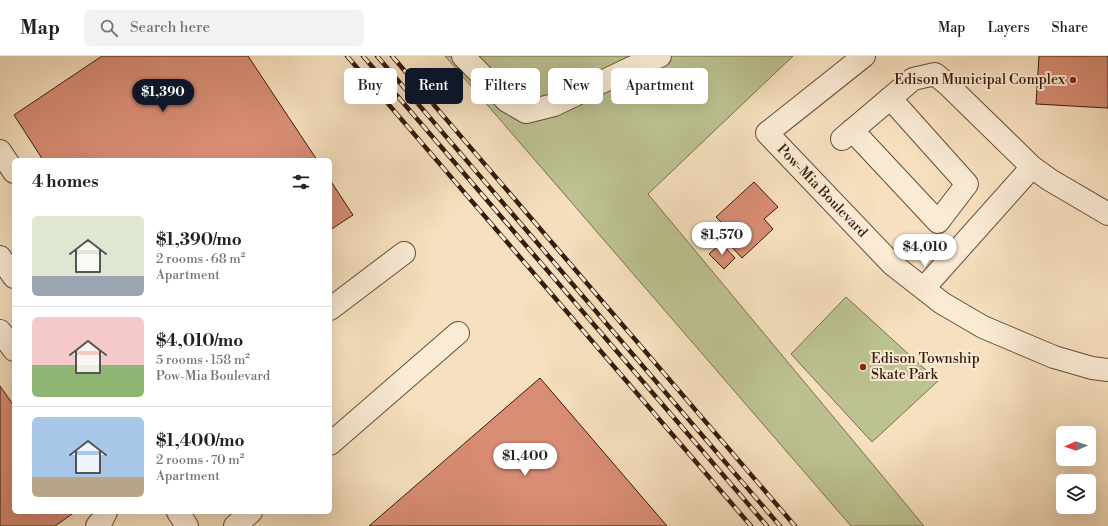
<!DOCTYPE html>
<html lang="en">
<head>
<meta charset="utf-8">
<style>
  body { margin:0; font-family:"Libre Bodoni",serif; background:#f2f2f2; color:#202124; height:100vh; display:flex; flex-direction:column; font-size:15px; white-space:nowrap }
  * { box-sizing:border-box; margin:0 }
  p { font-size:13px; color:#757577 }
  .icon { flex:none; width:22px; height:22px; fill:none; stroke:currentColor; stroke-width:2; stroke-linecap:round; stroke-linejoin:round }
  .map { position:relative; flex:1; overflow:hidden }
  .side { position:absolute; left:12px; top:102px; width:320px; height:356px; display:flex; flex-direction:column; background:#fff; border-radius:6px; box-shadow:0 4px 16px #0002 }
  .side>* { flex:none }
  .guide { position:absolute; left:344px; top:12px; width:380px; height:36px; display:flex; gap:8px }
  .needle { width:26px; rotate:268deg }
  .buttons { position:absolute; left:1056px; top:370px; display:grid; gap:8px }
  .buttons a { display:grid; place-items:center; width:40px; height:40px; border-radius:6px; background:#fff; box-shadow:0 4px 16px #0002; font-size:20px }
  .price { position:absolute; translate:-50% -34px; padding:0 9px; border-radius:14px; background:#fff; color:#222; font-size:13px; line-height:26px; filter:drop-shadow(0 1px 2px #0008) }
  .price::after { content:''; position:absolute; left:50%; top:24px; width:12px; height:9px; margin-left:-6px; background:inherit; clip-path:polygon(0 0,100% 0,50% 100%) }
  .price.selected { background:#111827; color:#fff }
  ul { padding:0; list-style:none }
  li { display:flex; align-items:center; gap:12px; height:100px; padding:0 20px }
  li+li { border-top:1px solid #e0e0e0 }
  li span { display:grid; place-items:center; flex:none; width:112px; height:80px; border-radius:6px; color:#555 }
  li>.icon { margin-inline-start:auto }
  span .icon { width:48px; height:48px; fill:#fffc; stroke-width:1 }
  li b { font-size:17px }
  h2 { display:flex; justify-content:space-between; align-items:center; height:48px; padding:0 20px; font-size:17px }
  .tag { padding:0 14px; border-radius:6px; background:#fff; box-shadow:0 4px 16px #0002; font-size:14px; line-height:36px }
  .tag.selected { background:#111827; color:#fff }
  header { display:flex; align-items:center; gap:24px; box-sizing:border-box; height:56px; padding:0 20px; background:#fff; border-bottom:1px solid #e0e0e0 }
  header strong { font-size:19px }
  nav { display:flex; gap:22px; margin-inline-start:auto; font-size:14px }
  .search { width:280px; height:36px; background:#f2f2f2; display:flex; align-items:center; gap:10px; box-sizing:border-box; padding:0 14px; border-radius:6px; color:#757577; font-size:15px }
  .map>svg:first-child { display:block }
  .green { fill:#bdc291; stroke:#7a6e4e }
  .building { fill:#d98d74; stroke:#381a0b }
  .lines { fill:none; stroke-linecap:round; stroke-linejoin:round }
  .minor-casing { stroke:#684c38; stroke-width:24 }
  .minor { stroke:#faebd5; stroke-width:22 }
  .rail-casing { stroke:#381a0b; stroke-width:4.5 }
  .rail { stroke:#faebd5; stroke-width:3; stroke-dasharray:9; stroke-linecap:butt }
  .poi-dot { fill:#8f2418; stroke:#faebd5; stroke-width:1.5 }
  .labels { text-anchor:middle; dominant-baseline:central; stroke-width:4; stroke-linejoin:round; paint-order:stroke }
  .poi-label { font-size:14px; fill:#381a0b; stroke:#faebd5; text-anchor:end }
  .street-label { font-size:14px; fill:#381a0b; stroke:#faebd5 }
</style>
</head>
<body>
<header>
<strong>Map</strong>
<div class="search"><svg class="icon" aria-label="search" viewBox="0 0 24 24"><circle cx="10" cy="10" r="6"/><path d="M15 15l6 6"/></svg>Search here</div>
<nav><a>Map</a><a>Layers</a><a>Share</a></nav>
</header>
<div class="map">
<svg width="1108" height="470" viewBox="0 0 1108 470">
  <rect width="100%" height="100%" fill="#f7e0bf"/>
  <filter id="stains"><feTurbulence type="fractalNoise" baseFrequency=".005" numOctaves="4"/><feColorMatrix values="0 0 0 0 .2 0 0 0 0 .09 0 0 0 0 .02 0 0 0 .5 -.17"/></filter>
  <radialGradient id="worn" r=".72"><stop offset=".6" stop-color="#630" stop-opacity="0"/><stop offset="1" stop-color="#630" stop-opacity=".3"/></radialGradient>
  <path class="green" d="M445 0H793L648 138 924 470H851Z
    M846 241 938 325 872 386 791 298Z"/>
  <path class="building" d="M102 0H248L317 104H43L14 59Z
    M1039 0H1108V52L1036 48Z
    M330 124 353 159 330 174Z
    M754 126 778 151 764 163 773 173 742 202 717 175 724 169 716 161Z
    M721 187 735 202 724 213 709 198Z
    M540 322 667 470H369Z
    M0 330 14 350V456H75L55 470H0Z"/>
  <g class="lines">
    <defs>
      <path id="minor" d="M463 0 507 45 526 56 554 49 631 12 660 0
        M864 0 767 77 892 208 942 247 983 271 1054 301 1092 312 1108 314
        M852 74 938 166 967 128 890 42
        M842 83 913 23 935 18 947 28 1032 111 1050 124 1108 158
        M0 95 14 116
        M0 201 14 221
        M924 232 1032 111
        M330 253 404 197
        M0 275 14 294
        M330 388 458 277
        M178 456 187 470
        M97 470 102 464 106 456
        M235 470 251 456"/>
    </defs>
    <use href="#minor" class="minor-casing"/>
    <use href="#minor" class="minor"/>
    <defs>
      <path id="rail" d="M347 0 751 470
        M363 0 767 470
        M377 0 780 470
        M392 0 795 470"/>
    </defs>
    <use href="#rail" class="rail-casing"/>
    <use href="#rail" class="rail"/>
  </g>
  <g class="poi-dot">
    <circle cx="1073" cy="24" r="4"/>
    <circle cx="863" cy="311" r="4"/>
  </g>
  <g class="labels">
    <g class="poi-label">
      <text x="1065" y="24">Edison Municipal Complex</text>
      <text x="871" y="303" text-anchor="start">Edison Township<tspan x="871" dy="16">Skate Park</tspan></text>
    </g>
    <g class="street-label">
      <text transform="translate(822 135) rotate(46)">Pow-Mia Boulevard</text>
    </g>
  </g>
  <rect width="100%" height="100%" filter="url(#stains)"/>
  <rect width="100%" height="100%" fill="url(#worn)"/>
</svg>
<div class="buttons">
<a><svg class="needle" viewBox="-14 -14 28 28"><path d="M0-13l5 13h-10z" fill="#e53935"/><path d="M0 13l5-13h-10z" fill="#757577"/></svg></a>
<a><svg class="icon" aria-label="layers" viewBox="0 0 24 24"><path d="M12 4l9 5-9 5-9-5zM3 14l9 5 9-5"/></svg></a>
</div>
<b class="price selected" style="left:163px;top:57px">$1,390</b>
<b class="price" style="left:722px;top:200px">$1,570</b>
<b class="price" style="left:925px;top:212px">$4,010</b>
<b class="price" style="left:525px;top:421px">$1,400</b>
<div class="guide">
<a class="tag">Buy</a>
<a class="tag selected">Rent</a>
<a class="tag">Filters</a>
<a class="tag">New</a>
<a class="tag">Apartment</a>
</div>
<section class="side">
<h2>4 homes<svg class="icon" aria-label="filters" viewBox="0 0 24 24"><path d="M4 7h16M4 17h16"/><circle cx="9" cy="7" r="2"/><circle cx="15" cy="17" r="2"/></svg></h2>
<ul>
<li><span style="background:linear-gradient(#dfe7d0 75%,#9aa5b1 0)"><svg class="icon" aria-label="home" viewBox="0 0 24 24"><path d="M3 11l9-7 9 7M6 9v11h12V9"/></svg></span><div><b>$1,390/mo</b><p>2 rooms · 68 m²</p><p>Apartment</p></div></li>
<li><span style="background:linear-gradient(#f6c9c9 60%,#8fb573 0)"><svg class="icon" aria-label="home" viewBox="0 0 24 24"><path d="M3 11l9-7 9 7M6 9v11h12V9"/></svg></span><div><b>$4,010/mo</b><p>5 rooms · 158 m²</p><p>Pow-Mia Boulevard</p></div></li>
<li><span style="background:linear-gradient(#a9c7e8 75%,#b9a48a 0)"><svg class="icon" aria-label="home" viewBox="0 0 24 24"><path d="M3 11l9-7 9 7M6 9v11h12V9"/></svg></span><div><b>$1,400/mo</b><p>2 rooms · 70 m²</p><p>Apartment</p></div></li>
</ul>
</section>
</div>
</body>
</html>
